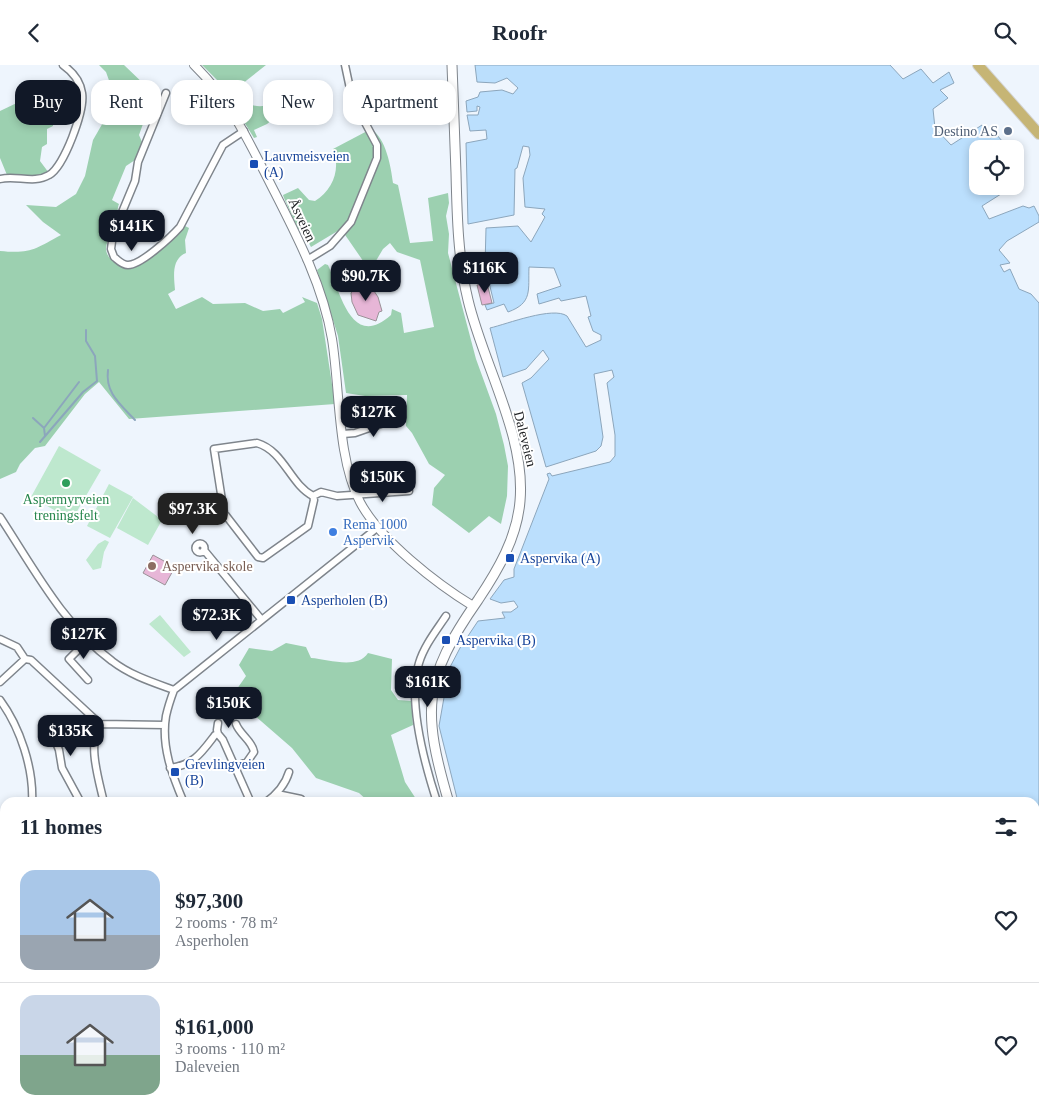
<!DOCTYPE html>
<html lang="en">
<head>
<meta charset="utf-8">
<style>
  body { margin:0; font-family:Georgia,serif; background:#f6f6f7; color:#1f2937; height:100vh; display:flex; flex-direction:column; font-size:19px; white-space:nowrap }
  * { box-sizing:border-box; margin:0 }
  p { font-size:16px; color:#747a83 }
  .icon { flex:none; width:28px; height:28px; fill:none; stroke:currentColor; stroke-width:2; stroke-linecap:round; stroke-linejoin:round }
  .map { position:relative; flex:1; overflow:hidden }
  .side { position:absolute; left:0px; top:732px; width:1040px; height:321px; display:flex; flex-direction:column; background:#fff; border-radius:15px 15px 0 0; box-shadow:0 2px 8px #0003 }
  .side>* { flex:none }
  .banner { position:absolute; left:15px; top:15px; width:500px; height:45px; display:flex; gap:10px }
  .buttons { position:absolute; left:969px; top:75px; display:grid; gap:10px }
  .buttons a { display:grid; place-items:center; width:55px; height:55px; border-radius:10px; background:#fff; box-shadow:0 2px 8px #0003; font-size:25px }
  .price { position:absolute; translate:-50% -42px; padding:0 11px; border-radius:10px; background:#111827; color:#fff; font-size:16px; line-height:32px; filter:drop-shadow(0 1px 2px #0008) }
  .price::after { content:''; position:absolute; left:50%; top:30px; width:15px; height:11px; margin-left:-8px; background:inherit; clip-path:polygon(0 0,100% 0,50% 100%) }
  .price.selected { background:#222; color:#fff }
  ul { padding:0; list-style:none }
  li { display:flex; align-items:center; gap:15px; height:125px; padding:0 20px }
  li+li { border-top:1px solid #e0e1e3 }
  li span { display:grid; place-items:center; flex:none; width:140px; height:100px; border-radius:15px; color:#555 }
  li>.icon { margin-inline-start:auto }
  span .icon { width:60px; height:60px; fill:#fffc; stroke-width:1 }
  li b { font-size:21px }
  h2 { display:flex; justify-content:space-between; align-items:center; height:60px; padding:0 20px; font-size:21px }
  .pill { padding:0 18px; border-radius:15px; background:#fff; box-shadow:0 2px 8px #0003; font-size:18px; line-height:45px }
  .pill.selected { background:#111827; color:#fff }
  header { display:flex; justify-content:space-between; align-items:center; height:65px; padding:0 20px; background:#fff; font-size:22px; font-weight:700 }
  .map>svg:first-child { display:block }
  .green { fill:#bee8ce }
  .forest { fill:#9cd0b0 }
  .water { fill:#bbdffd; stroke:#8ca6bc }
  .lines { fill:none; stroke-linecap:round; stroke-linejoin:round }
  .stream { stroke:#8ca6bc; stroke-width:2 }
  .building { fill:#e7b6d7; stroke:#9b9298 }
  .minor-tunnel { stroke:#c5cbd2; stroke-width:6; stroke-dasharray:6 3; stroke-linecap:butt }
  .minor-casing { stroke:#7f858c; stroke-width:9 }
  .tertiary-casing { stroke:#7f858c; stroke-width:10 }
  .secondary-casing { stroke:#7f858c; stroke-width:11 }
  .primary-casing { stroke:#d2d3d3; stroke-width:12 }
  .minor { stroke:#fff; stroke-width:6 }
  .tertiary { stroke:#fff; stroke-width:8 }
  .secondary { stroke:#fff; stroke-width:9 }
  .primary { stroke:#c6b575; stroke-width:10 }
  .service-dot { fill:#5c6f8a; stroke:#fff; stroke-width:2 }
  .transit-dot { fill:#1a4fb4; stroke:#fff; stroke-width:2 }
  .leisure-dot { fill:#2e9e5b; stroke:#fff; stroke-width:2 }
  .shop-dot { fill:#3f7fe0; stroke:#fff; stroke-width:2 }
  .education-dot { fill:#8d6e63; stroke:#fff; stroke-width:2 }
  .labels { text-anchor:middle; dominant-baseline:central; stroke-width:4; stroke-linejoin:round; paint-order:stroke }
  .service-label { font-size:14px; fill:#4e5e75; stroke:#fff; text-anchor:end }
  .transit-label { font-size:14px; fill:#164399; stroke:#fff; text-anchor:start }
  .street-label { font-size:14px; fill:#1f2124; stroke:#fff }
  .leisure-label { font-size:14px; fill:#27864d; stroke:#fff }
  .shop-label { font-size:14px; fill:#366cbe; stroke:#fff; text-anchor:start }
  .education-label { font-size:14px; fill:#785e54; stroke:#fff; text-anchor:start }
</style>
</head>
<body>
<header><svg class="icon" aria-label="back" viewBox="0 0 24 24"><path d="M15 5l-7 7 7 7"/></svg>Roofr<svg class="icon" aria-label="search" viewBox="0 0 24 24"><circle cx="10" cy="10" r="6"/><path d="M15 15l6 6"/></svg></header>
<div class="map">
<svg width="1039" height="1053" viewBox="0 0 1039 1053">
  <rect width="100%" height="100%" fill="#eef5fd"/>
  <path class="green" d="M59 381 101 405 72 455 31 432Z
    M109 419 133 432 110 473 87 461Z
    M133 433 162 455 148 480 117 463Z
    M105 475 109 477 104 487 101 503 93 505 86 495 98 479Z
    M160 550 191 587 184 592 149 559Z"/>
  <path class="forest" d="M99 0H124L147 22V28L153 31 139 70 142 77 135 95 126 101 112 135 119 139C117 144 118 148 117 154 115 163 107 173 106 183 106 196 123 205 134 202 153 195 171 174 185 161L189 163 185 175 186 188C171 194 174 212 175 225L168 229 176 244 202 232 213 239 245 238 263 246 280 244 283 248 305 237 302 232 317 238 322 254 335 339 129 354 99 317 85 329 45 381 35 383 20 399 16 407 0 414V186C31 189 35 184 61 170L43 157 26 140 56 142 76 129 85 111 93 75 116 35 106 7Z
    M202 0H266L242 19 244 22 241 31C249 43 259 42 272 40L277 51 267 59 254 65 257 72 254 73 220 18Z
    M44 25 53 45V61L47 64V79L42 82 40 96 49 108 34 111 7 110 0 93V46Z
    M371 64C386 73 391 102 393 118L398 120 410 178 433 176 428 133 448 128 449 138 446 151 449 169 448 188 476 294 496 349 504 380 508 401 507 431 501 459 489 451 469 468 432 440 434 423 445 410 429 399 412 368 406 361 407 330 365 331 346 328 338 271 317 205 325 199 328 200C340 226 351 286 391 250L392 244 401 248 404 268 434 262 420 195 397 187 390 178 383 184 370 206 341 164 311 182 304 169 307 167 306 164H298L284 133 283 130 298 123 309 135 315 136C333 125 341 104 333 84Z
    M286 578 306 582 311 593C328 594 357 605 368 588L392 594 391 625 398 635 411 636 413 660 391 670 405 717 418 737H369L359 728 316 713 292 683 232 631 246 611 239 600 249 583 272 586Z
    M0 803H5V1049H18V1053H0Z"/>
  <path class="water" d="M475 0H890L903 14 921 4 933 18 949 7 954 18 940 25 948 33 933 44 935 63 951 80 982 60 990 73 996 69 1003 77 990 84H978V121H1003L1001 129 982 141 989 154 1023 141 1029 143 1034 141 1039 151V157L1007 176 999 185 1010 198 1000 200 1004 207 1010 204 1019 224 1031 229 1039 238V1053H443V1049H1035V738L458 737 439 661 449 604 460 583 478 556 505 553 502 547H511L518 542 514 536 501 538 490 534 504 515 514 512V504L549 414 547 409 550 408 552 411 610 397 615 391V370L607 318 614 312 612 305 594 309 603 372 601 381 596 386 546 402 522 318 531 313 549 294 543 285 526 304 503 312 490 263C507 259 553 241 567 251L586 282 601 275V270L593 266 588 252 591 251 586 231 561 236 559 233 539 239 537 229 561 221 554 203 529 202C528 225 533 238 508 247L504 239 487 245 485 240 494 238 485 201 486 163 518 161 531 177 545 152 542 149 545 144 525 142 523 113 530 90 529 82 523 81 517 103 515 104 514 150 468 159 466 78 487 74 486 65 470 66 467 50H478L480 42 477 41V46L467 47 466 36 478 32 480 27 502 25 513 29 518 23 507 13 495 18 477 17Z
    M328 1049H434L433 1053H329Z"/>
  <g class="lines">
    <path class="stream" d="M108 305C105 328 120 339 135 355
      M33 353 44 363 45 371
      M44 363 79 317
      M40 377 83 327 97 316 95 291 86 276V265"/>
  </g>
  <path class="building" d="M487 218 492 238 482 240 477 220Z
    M358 219 367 222 370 220 378 232 382 246 379 247 376 256 358 250 352 237 351 228Z
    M153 490 175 502 165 520 143 508Z"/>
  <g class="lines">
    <path class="minor-tunnel" d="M51 1049V1053"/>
    <defs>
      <path id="minor" d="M166 28 138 97 135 116 113 169 111 184 114 192C118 195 122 200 128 200 141 200 171 172 180 162L223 80 244 66
        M0 114C16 110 34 119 49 110 64 102 85 45 82 28 80 15 73 7 63 0
        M307 195 330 181 351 157 377 93V80L352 33 345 0
        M343 369 355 368 398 353
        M257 378C284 386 290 419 313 431L314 435 308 461 263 493 258 492 224 448 214 384Z
        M313 431 321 427 337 431 409 426
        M0 452C33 502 63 560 112 596 130 610 152 617 174 625
        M195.5 483a4.5 4.5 0 1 1 9 0a4.5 4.5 0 1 1-9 0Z
        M204 485 261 554
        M0 574 17 582 25 594
        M87 576 69 594 88 615
        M416 612 434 617
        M0 617 25 594 31 595 100 659 165 660
        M0 635C20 662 34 704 32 738
        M48 657 59 685 62 703 81 738
        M218 658 217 665 218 669
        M100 659C87 679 99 715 104 738
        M235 702 247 697 254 687C252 675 240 670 236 659
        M170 703C194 700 202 687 215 670L218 669 223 675 251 738
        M277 729 301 734
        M437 737C425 700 407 636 419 598 424 581 436 566 446 551
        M184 738C172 710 161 681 166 651 168 642 171 633 174 625L377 463
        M265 738C276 730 285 721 289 707
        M146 1049V1053
        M289 1049 290 1053
        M266 1053 267 1049"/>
      <path id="tertiary" d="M194 0C230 35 249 77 271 120 296 169 323 220 332 274 340 323 337 393 360 437 380 475 437 519 473 541"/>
      <path id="secondary" d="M449 738C422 646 422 615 478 535 498 505 517 473 520 436 526 371 483 299 468 235 458 194 457 151 456 108 455 72 453 36 452 0
        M303 1049V1053"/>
      <path id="primary" d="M978 0 1039 69"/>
    </defs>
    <use href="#minor" class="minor-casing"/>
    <use href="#tertiary" class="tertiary-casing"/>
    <use href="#secondary" class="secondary-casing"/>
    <use href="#primary" class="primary-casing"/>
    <use href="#minor" class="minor"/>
    <use href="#tertiary" class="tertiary"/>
    <use href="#secondary" class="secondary"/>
    <use href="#primary" class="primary"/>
  </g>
  <circle class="service-dot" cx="1008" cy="66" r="5"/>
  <g class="transit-dot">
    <rect x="249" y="94" width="10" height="10" rx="2.5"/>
    <rect x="505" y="488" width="10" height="10" rx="2.5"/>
    <rect x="286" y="530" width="10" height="10" rx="2.5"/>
    <rect x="441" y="570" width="10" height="10" rx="2.5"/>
    <rect x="170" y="702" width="10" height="10" rx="2.5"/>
  </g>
  <circle class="leisure-dot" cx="66" cy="418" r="5"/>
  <circle class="shop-dot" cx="333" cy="467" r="5"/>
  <circle class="education-dot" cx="152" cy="501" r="5"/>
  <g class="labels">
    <g class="service-label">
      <text x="998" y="66">Destino AS</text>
    </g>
    <g class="transit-label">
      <text x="264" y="91">Lauvmeisveien<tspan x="264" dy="16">(A)</tspan></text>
      <text x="520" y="493">Aspervika (A)</text>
      <text x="301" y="535">Asperholen (B)</text>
      <text x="456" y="575">Aspervika (B)</text>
      <text x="185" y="699">Grevlingveien<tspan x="185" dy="16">(B)</tspan></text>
    </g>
    <g class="street-label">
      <text transform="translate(302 155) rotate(65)">Åsveien</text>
      <text transform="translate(525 374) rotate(76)">Daleveien</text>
    </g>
    <g class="leisure-label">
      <text x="66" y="434">Aspermyrveien<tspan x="66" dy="16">treningsfelt</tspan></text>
    </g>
    <g class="shop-label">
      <text x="343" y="459">Rema 1000<tspan x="343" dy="16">Aspervik</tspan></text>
    </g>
    <g class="education-label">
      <text x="162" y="501">Aspervika skole</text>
    </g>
  </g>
</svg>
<div class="buttons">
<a><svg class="icon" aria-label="locate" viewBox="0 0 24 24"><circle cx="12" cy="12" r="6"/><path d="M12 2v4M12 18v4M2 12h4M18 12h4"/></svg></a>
</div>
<b class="price" style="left:132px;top:187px">$141K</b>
<b class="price" style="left:485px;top:229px">$116K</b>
<b class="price" style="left:366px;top:237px">$90.7K</b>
<b class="price" style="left:374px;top:373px">$127K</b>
<b class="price" style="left:383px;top:438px">$150K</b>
<b class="price selected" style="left:193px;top:470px">$97.3K</b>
<b class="price" style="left:217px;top:576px">$72.3K</b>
<b class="price" style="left:84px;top:595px">$127K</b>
<b class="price" style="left:428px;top:643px">$161K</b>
<b class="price" style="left:229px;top:664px">$150K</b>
<b class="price" style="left:71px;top:692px">$135K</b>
<div class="banner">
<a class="pill selected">Buy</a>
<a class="pill">Rent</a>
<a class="pill">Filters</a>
<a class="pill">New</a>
<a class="pill">Apartment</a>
</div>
<section class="side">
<h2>11 homes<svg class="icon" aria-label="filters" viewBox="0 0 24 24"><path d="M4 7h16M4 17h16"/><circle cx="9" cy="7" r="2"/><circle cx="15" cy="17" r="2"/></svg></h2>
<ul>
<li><span style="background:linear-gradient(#a9c7e8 65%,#9aa5b1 0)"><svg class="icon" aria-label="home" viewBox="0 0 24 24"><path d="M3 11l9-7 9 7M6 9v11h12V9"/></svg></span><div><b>$97,300</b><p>2 rooms · 78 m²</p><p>Asperholen</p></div><svg class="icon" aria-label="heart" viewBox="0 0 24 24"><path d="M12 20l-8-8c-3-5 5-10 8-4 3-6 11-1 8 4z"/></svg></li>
<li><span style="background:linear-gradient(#c9d6e8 60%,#7fa58c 0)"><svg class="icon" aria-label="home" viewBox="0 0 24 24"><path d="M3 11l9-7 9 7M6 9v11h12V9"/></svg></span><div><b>$161,000</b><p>3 rooms · 110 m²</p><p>Daleveien</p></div><svg class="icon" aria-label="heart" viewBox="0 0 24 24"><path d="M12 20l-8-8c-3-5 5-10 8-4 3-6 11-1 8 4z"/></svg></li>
</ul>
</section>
</div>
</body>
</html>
